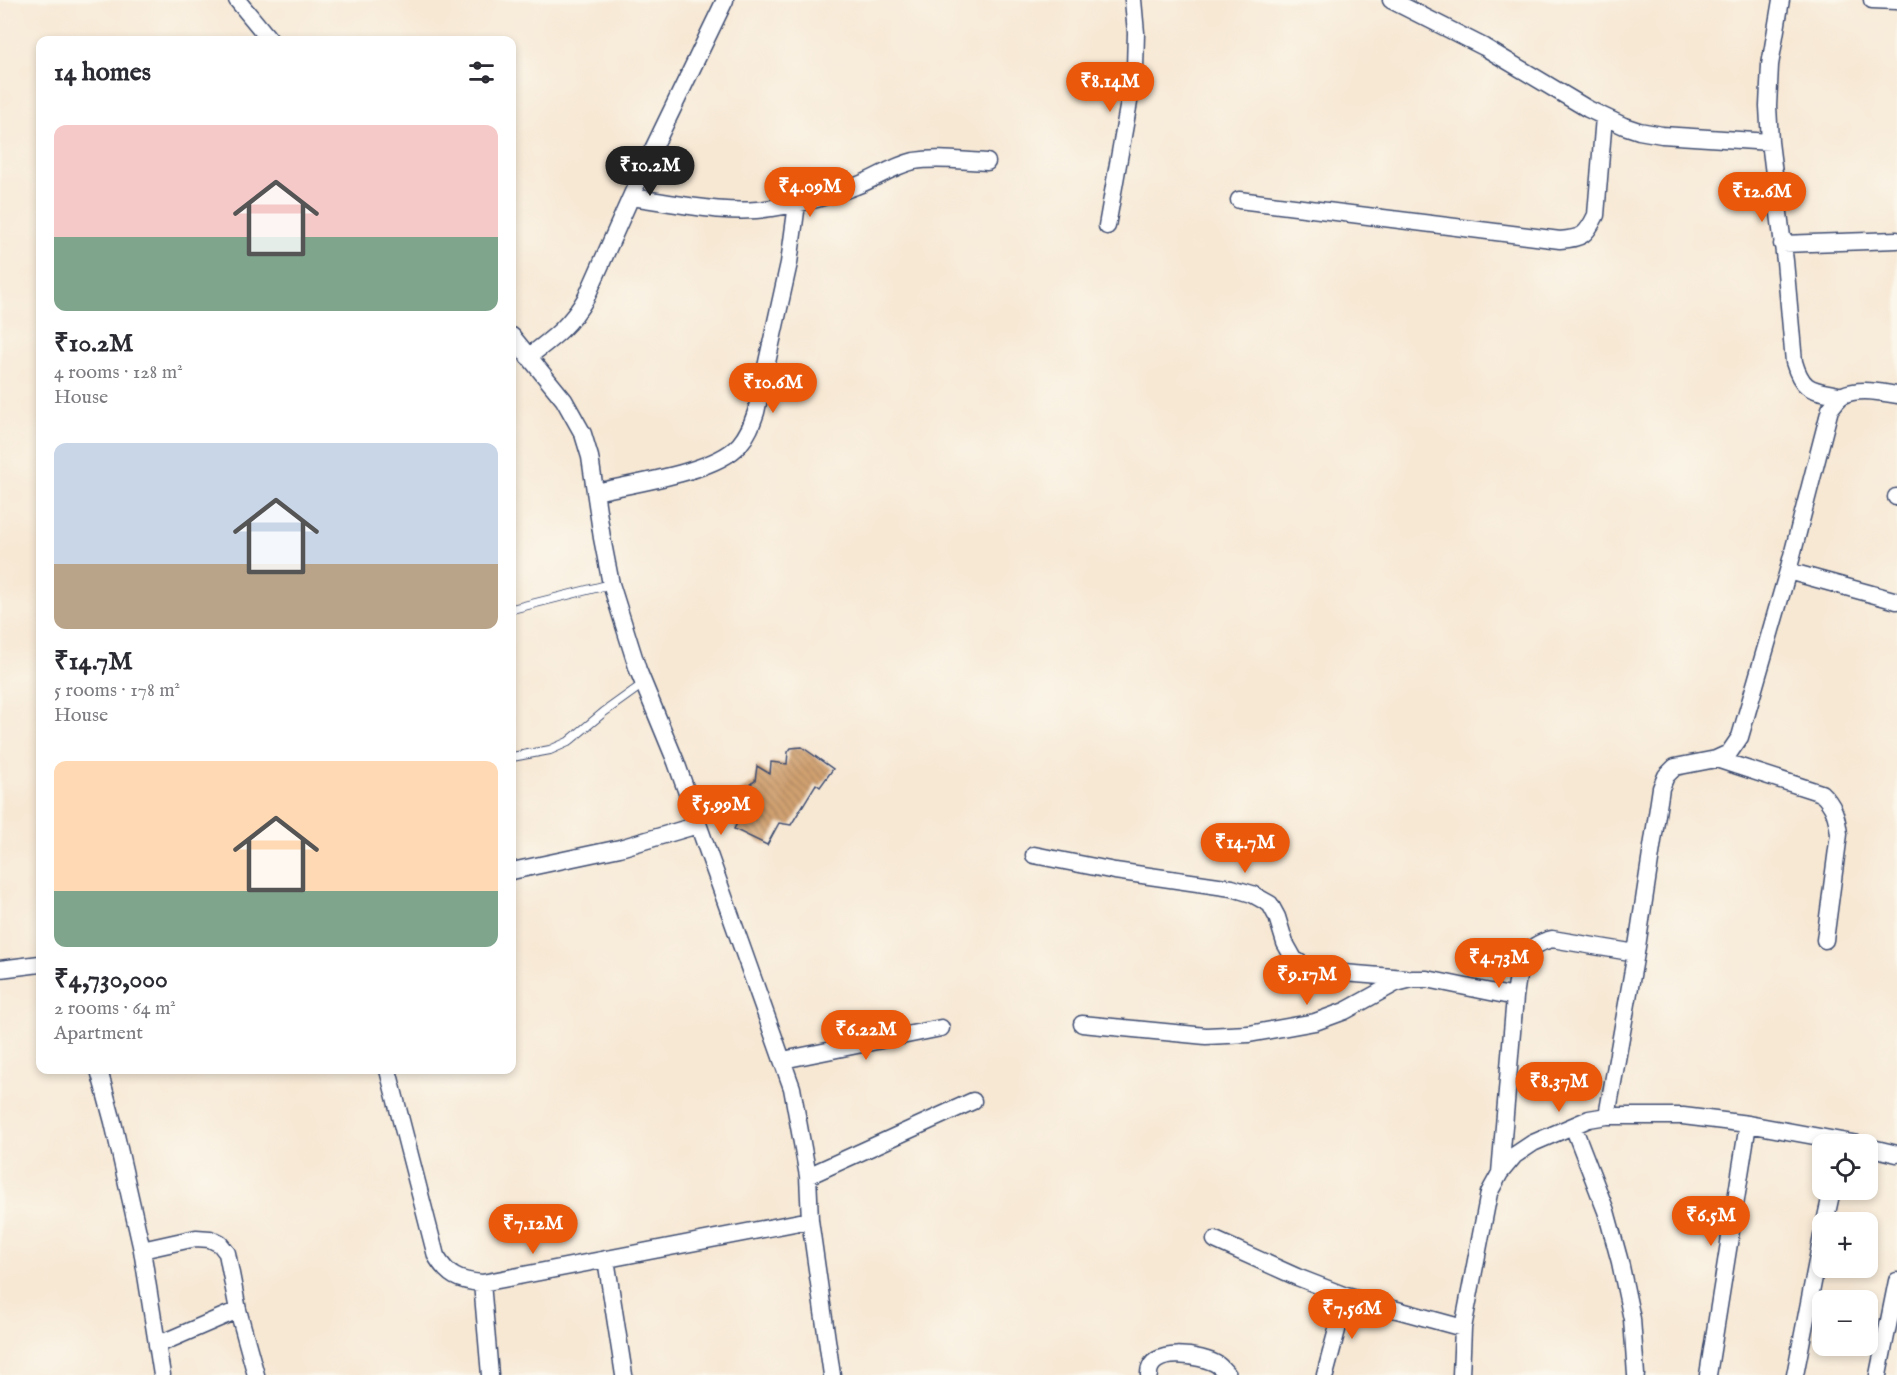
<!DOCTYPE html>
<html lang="en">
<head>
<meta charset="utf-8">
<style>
  body { margin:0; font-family:"IM FELL English",serif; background:#f7f7f7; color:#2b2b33; height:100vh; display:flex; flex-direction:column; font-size:22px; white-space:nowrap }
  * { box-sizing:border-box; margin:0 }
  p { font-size:20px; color:#7c7c81 }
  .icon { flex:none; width:33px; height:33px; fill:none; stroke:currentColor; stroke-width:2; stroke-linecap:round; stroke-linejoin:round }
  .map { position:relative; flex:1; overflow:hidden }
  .sheet { position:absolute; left:36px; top:36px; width:480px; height:1038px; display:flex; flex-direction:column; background:#fff; border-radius:12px; box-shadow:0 3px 9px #0003 }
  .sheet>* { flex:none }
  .fabs { position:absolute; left:1812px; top:1134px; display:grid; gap:12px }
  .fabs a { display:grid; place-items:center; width:66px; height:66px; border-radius:12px; background:#fff; box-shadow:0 3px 9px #0003; font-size:30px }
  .price { position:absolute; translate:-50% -51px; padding:0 14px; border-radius:21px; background:#ea580c; color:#fff; font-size:20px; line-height:39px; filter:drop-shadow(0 2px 3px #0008) }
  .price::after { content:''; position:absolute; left:50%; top:36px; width:18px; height:14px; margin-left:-9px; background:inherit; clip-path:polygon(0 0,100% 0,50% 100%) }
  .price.current { background:#222; color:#fff }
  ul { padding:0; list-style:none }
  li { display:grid; align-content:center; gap:12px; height:318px; padding:0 18px }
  li span { display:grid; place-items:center; height:186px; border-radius:12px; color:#555 }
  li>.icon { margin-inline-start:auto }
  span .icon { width:108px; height:108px; fill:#fffc; stroke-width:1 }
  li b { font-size:26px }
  h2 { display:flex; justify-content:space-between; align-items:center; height:72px; padding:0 18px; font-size:26px }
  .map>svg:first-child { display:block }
  .building { fill:url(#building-back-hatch) }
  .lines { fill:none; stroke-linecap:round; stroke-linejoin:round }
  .lane-casing { stroke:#3c4b70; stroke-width:10 }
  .street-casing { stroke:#3c4b70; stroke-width:19 }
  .lane { stroke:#fff; stroke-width:8 }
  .street { stroke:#fff; stroke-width:16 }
</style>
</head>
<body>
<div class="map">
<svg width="1897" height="1375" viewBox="0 0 1897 1375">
  <defs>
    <pattern id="building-back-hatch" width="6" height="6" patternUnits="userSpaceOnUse" patternTransform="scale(1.5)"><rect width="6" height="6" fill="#d0a070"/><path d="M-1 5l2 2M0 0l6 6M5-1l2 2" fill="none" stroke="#a8835f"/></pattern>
  </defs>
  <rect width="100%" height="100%" fill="#fbf7ec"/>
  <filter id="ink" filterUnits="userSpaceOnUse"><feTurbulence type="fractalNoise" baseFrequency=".0167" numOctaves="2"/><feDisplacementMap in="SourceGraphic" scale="12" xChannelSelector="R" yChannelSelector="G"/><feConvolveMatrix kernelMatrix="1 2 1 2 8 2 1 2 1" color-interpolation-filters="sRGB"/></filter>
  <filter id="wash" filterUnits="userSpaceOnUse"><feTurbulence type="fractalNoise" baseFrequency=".008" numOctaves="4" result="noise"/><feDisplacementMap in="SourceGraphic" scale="24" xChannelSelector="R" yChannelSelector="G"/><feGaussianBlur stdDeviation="1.35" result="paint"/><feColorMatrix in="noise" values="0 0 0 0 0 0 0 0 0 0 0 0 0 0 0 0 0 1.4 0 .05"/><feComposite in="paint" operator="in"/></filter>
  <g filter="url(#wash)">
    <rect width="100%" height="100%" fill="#f7e8d4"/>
    <g id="blocks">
      <path class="building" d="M802 747 833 769 820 787 816 784 791 825 779 823 767 845 734 829 748 803 735 794 755 781 757 766 770 774 771 762 787 764 788 752 791 748Z"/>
    </g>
  </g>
  <g filter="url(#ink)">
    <use href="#blocks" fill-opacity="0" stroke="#3c4b70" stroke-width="1.5"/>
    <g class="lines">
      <defs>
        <path id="lane" d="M512 609 611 584
          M512 757 550 750 568 742 604 712 643 684"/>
        <path id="street" d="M237 0 270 40
          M1391 0 1484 47 1588 109 1624 126 1639 131 1662 135 1770 142
          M1781 0 1770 65 1768 106 1770 142 1785 261 1794 362C1803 393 1813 389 1842 396
          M1872 0 1897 1
          M631 197C675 203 728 216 772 208 800 204 829 197 856 186 875 179 893 166 914 161 938 157 963 161 987 162
          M1239 200 1560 240C1582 238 1586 236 1596 215L1604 117
          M1107 226 1135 68 1136 33 1133 0
          M1782 244 1897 240
          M512 336 564 400 583 434 590 457 602 538 611 584 638 670 676 762 792 1088 808 1176 810 1220 832 1375
          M528 357C553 338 570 326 586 298L642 172 725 0
          M595 492C631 484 716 472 739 445 748 435 752 424 756 412L789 263 797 204
          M1896 497H1897
          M1788 571 1897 601
          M1716 759 1821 793C1834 805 1837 817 1839 834L1825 940
          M1034 855 1115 871 1232 888 1252 894 1270 904 1277 917 1285 943 1294 959 1306 967 1319 971 1405 978
          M512 871 620 848 698 825
          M0 969 40 964
          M1082 1024 1206 1036 1249 1034 1315 1022 1345 1011 1396 983 1412 979H1427L1515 997
          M783 1060 941 1028
          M99 1070 113 1122 142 1250 162 1375
          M388 1070 436 1256C448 1276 458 1281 482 1283L810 1220
          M1607 1116 1636 953 1661 788 1666 776 1675 767 1716 759 1729 753 1740 737 1788 571 1830 409C1834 405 1838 398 1843 395 1859 388 1881 392 1897 395
          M1573 1126 1606 1211 1620 1262 1632 1319 1636 1375
          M1868 1147 1897 1154
          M1500 1173 1515 997C1519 968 1519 947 1552 939L1636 953
          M808 1176 973 1101
          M1825 1222 1832 1190
          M1215 1240 1297 1277 1346 1296 1463 1328
          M142 1250 196 1238 210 1239 220 1244 227 1253 238 1310 256 1375
          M606 1259 624 1375
          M482 1283 490 1375
          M157 1345 238 1310
          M1149 1375C1148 1346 1203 1355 1218 1365 1221 1367 1225 1372 1228 1375
          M1325 1375 1346 1296
          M1461 1375 1463 1328 1489 1193 1500 1173 1515 1155 1533 1143 1589 1119 1607 1116H1683L1748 1124 1858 1144
          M1708 1375 1748 1124
          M1795 1375 1822 1236
          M1878 1375 1897 1281"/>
      </defs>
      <use href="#lane" class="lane-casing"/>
      <use href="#street" class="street-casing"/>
      <use href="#lane" class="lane"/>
      <use href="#street" class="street"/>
    </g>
  </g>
</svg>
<div class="fabs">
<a><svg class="icon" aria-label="locate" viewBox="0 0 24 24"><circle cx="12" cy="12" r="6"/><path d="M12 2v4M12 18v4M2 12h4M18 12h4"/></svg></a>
<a>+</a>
<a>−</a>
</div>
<b class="price" style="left:1110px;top:113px">₹8.14M</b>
<b class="price current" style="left:650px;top:197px">₹10.2M</b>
<b class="price" style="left:810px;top:218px">₹4.09M</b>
<b class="price" style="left:1762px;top:223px">₹12.6M</b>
<b class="price" style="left:773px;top:414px">₹10.6M</b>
<b class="price" style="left:721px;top:836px">₹5.99M</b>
<b class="price" style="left:1245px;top:874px">₹14.7M</b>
<b class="price" style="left:1499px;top:989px">₹4.73M</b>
<b class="price" style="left:1307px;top:1006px">₹9.17M</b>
<b class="price" style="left:866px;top:1061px">₹6.22M</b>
<b class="price" style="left:1559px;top:1113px">₹8.37M</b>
<b class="price" style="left:1711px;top:1247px">₹6.5M</b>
<b class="price" style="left:533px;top:1255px">₹7.12M</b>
<b class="price" style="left:1352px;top:1340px">₹7.56M</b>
<section class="sheet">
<h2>14 homes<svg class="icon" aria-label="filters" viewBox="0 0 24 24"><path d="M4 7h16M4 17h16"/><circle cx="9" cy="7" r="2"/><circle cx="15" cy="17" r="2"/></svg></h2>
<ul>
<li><span style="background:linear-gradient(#f6c9c9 60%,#7fa58c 0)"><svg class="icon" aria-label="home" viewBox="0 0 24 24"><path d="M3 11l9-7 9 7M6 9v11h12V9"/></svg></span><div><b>₹10.2M</b><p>4 rooms · 128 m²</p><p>House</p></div></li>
<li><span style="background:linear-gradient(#c9d6e8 65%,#b9a48a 0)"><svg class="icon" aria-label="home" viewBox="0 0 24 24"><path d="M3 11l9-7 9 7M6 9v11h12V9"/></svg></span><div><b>₹14.7M</b><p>5 rooms · 178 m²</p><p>House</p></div></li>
<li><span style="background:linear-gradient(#ffd9b3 70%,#7fa58c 0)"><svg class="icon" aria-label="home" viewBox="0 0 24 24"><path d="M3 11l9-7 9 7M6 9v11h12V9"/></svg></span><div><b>₹4,730,000</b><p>2 rooms · 64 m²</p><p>Apartment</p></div></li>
</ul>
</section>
</div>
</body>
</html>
